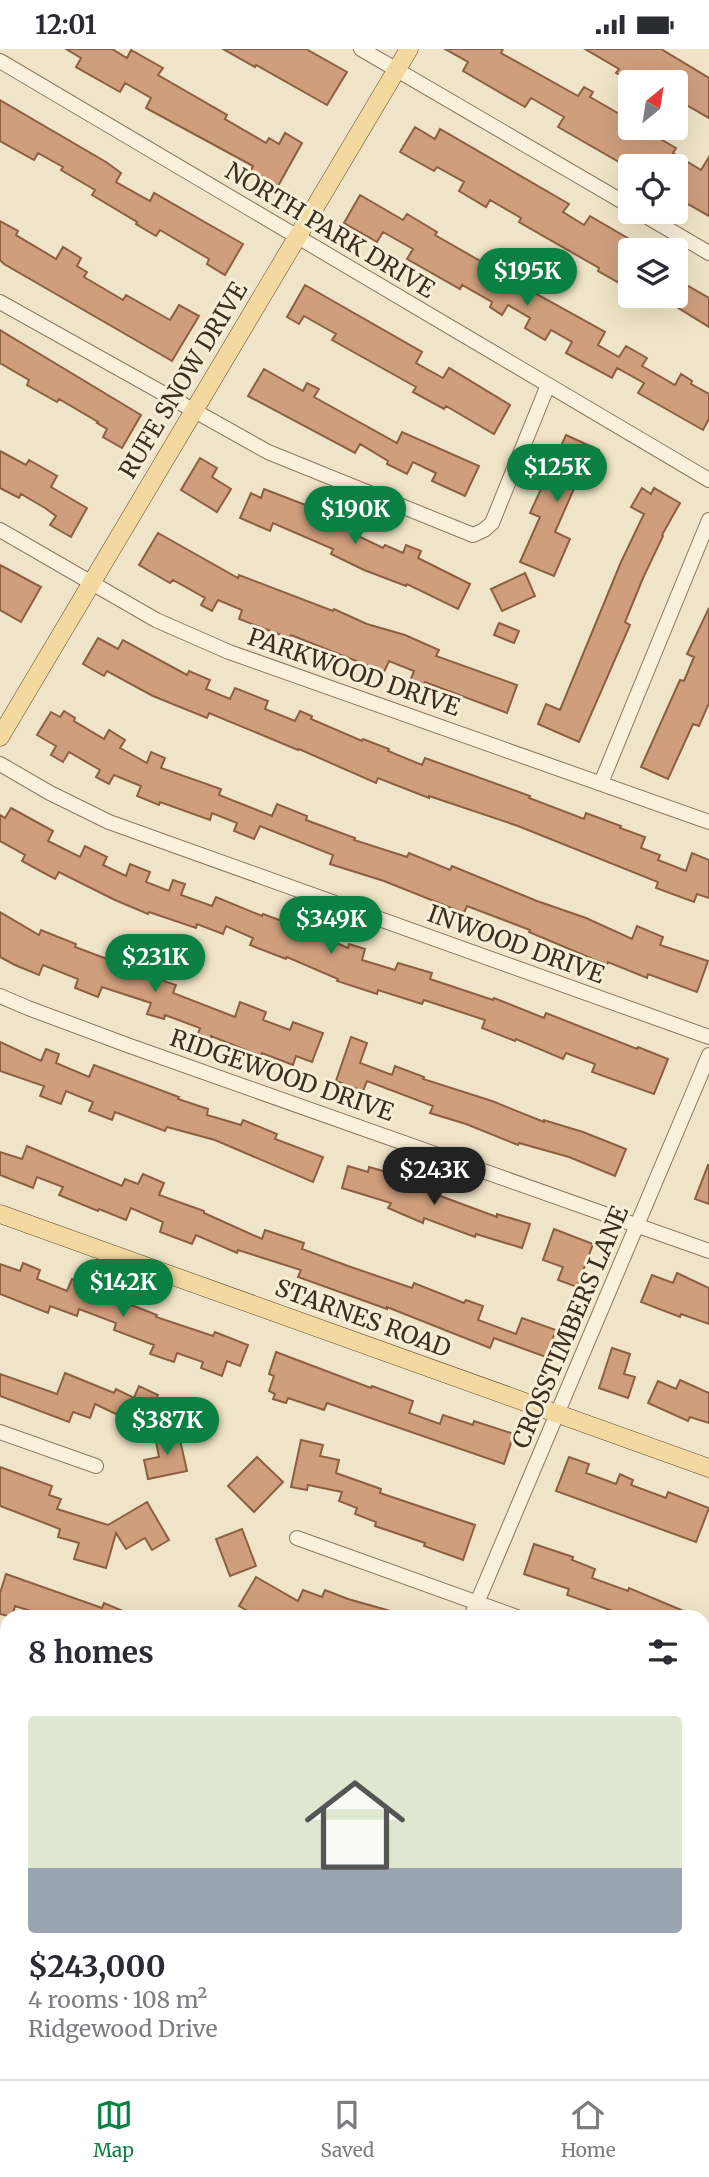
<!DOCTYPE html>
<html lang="en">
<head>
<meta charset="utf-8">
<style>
  body { margin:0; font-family:Merriweather,serif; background:#f2f2f3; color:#2b2b33; height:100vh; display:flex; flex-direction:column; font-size:26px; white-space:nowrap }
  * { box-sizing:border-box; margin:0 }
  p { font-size:23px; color:#7c7c81 }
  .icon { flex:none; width:38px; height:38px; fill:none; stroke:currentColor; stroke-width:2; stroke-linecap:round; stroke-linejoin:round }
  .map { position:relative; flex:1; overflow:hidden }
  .panel { position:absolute; left:0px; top:1561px; width:710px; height:469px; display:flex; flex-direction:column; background:#fff; border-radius:21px 21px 0 0; box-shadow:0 7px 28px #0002 }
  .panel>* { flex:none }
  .needle { width:46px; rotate:30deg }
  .tools { position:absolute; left:618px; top:21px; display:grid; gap:14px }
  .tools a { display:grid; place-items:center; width:70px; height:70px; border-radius:7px; background:#fff; box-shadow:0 7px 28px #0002; font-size:35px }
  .price { position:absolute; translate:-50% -60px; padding:0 16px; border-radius:24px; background:#0b8043; color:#fff; font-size:23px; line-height:46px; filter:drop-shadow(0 2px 4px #0008) }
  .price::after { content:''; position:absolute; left:50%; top:42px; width:21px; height:16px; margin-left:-10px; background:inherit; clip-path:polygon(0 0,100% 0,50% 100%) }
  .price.selected { background:#222; color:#fff }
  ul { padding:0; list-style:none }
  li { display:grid; align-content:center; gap:14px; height:371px; padding:0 28px }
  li+li { border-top:2px solid #e1e1e2 }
  li span { display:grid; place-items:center; height:217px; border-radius:7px; color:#555 }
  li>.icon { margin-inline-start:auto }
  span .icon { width:126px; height:126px; fill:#fffc; stroke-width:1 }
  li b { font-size:30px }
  h2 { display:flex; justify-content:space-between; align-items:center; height:84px; padding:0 28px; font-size:30px }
  .status { display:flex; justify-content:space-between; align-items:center; height:49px; padding:0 35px; background:#fff; direction:ltr }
  .status svg { height:19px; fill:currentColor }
  .dock { display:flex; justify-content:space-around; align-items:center; height:98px; border-top:2px solid #e1e1e2; background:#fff; font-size:19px; color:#7c7c81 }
  .dock a { display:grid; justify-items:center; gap:4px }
  .dock .selected { color:#0b8043 }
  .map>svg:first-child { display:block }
  .building { fill:#cf9f7d; stroke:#8d5f41; stroke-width:2 }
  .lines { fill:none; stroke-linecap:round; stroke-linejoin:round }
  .minor-casing { stroke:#8d765c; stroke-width:16 }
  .major-casing { stroke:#5b4430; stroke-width:19 }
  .minor { stroke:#faf1dc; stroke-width:14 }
  .major { stroke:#f3d9a0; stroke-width:18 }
  .labels { text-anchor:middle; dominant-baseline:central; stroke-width:6; stroke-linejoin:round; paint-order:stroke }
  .street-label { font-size:24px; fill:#3d2e20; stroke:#f7eed8 }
</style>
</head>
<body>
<div class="status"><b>12:01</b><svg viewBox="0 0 49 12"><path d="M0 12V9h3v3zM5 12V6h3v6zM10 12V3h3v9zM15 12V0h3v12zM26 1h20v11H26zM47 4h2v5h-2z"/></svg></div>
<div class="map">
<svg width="709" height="2030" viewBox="0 0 709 2030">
  <rect width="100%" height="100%" fill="#f0e4c8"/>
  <path class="building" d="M66 0H112L127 9 131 1 163 19 158 26 227 66 225 70 266 94 269 89 279 95 285 84 302 94 278 137 251 121 253 117 146 59 151 49 125 34 120 43 76 18 81 9Z
    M223 0H306L347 23 327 56 256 16 255 18Z
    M445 0H503L501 4 578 47 584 38 593 43 590 48 630 71V79H641L676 99 673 104 701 121 709 108V167L681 151 686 141 676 135V117H626L558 78 564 68 531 49 525 58 463 22 468 13Z
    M585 0H661L709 29V69L676 50V33H654L644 28 641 33H633L616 24 619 20Z
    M0 51 106 113 121 124 116 133 150 152 154 144 243 195 225 226 207 215 209 210 160 181 156 187 136 175 137 173 92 146 95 141 61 121 63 118 38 104 34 111 0 92Z
    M415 78 435 90 440 80 569 155 563 163 584 176 590 167 648 201H630V240L598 222 599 219 519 173 521 169 490 151 486 158 459 142 464 133 437 118 434 122 400 103Z
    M360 146 403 171 407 165 437 183 435 186 489 217 491 214 512 226 507 234 529 246 531 242 605 283 598 296 619 308 626 297 647 309 642 317 675 336 681 325 692 332 691 335 709 345V370L703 381 638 344 644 334 617 319 612 329 566 304 572 293 551 281 545 291 525 279 530 269 508 256 502 266 490 258 492 253 462 236 460 240 407 210 413 200 383 183 377 193 344 174Z
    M0 172 18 182 16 186 56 210 63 198 81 209 77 217 87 223 84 228 123 251 126 246 170 271 179 256 199 267 172 312 4 215 0 211Z
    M676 230 709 249V278L659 247H676Z
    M305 236 422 303 416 314 443 329 449 319 510 356 494 385 446 357 444 360 413 343 416 338 332 291 336 285 304 267 299 275 287 268Z
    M0 281 141 366 122 399 103 388 107 380 97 374 98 373 59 350 57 353 27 336 29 331 0 314Z
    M264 320 303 342 307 334 319 340 314 348 397 394 402 383 479 417 465 447 432 432 436 424 413 413 407 425 387 415 388 412 360 395 355 404 248 347Z
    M566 386 599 401 582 438 576 435 555 483 570 490 554 527 520 513 540 468 530 464Z
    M0 402 26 416 29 411 57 427 51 438 87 459 71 488 50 476 56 467 45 459 21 445 19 449 0 439Z
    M200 409 217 419 212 428 231 440 217 463 181 441Z
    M642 439 651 445 654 439 680 454 662 486 663 487 643 529 625 573 630 576 579 693 538 675 546 655 560 661 621 513 644 465 631 458Z
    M264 440 360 477 356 486 383 499 385 496 403 504 406 496 421 502 418 509 470 535 458 560 407 535 406 537 364 521 331 505 333 500 273 474 270 482 240 469 251 444 261 449Z
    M158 484 238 529 239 526 333 562 334 560 367 575 405 586 439 601 436 607 517 636 507 664 425 633 423 637 410 632 414 622 389 612 384 623 291 586 289 589 260 578 239 570 242 561 218 551 212 562 201 556 205 549 173 531 170 534 139 516Z
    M0 516 41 538 21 573 0 561Z
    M525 524 535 547 502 562 491 540Z
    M709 559V654L699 677 693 675 668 730 641 718 680 631 684 632 694 608 687 605Z
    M499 574 519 582 514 594 494 586Z
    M98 589 118 600 123 591 187 626 189 622 210 631 206 640 230 650 235 639 268 652 265 660 295 672 300 662 312 667 311 670 362 692 363 690 389 700 388 702 422 716 425 709 530 747 529 749 584 770 586 764 621 777 620 779 645 788 641 799 660 806 658 811 686 822 692 804 709 811V849L697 845 694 853 656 839 658 833 518 777 429 747V749L378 729 376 734 299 700 298 701 209 664 207 669 153 647 107 622 104 627 83 615Z
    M64 662 75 669 74 672 104 690 109 681 125 691 120 699 147 714 151 703 165 709 161 719 221 740 219 746 272 767 277 755 307 767 306 771 355 789 354 791 407 808 409 804 450 821 452 817 537 852 586 869 632 890 637 877 663 888 660 896 708 912 697 943 648 925 647 929 608 913 607 916 529 883 530 881 467 857 464 864 384 832 330 815 333 806 260 777 254 790 234 782 237 774 212 764 210 771 160 753 159 756 137 747 141 737 114 726 109 735 96 728 100 721 69 703 63 713 51 706 56 697 37 686 51 663 60 668Z
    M11 759 53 782 48 792 80 808 85 797 107 808 103 816 126 827 130 815 150 823 146 833 169 842 173 831 185 835 181 846 212 857 216 848 262 867 263 865 309 882 348 899 349 895 365 900 362 911 395 921 398 914 432 924 430 930 493 951 494 949 544 969 546 964 637 1000 638 998 668 1010 654 1045 592 1023 595 1015 566 1004 563 1010 516 990 515 992 482 979 485 971 424 951 422 955 378 941 377 945 337 932 338 930 287 908 286 910 250 896 253 889 226 877 223 885 197 875 196 879 149 863 148 865 115 851 59 823 55 830 22 812 25 806 0 792V766L5 769Z
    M0 863 39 886 41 881 76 895 75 898 123 916V918L176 936 173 944 235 968 240 953 266 963 263 971 290 981 293 973 323 984 312 1013 296 1007 293 1016 262 1004 261 1007 211 987V990L198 985 200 979 165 966 164 970 147 965 151 954 102 938 98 948 75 939 78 930 43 916 39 926 15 916 0 908Z
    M351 988 367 994 360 1014 392 1026 395 1017 424 1028 423 1030 492 1052 544 1073V1071L583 1083 626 1100 615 1127 569 1108 519 1094 518 1096 466 1075 430 1064 433 1057 367 1032 363 1042 336 1032Z
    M0 993 41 1012 46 1000 59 1005 56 1014 89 1028 94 1016 179 1048 178 1050 208 1060 207 1066 241 1076 243 1071 277 1085 275 1090 323 1108 313 1133 215 1091 167 1078 165 1082 115 1063 112 1071 89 1062 93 1053 66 1042 61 1055 40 1047 44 1037 0 1022Z
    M27 1097 122 1137 125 1130 138 1135 143 1125 164 1134 159 1146 204 1162V1164L262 1190 265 1181 304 1194 302 1200 348 1217 412 1239 414 1234 464 1254 466 1251 483 1257 478 1271 516 1285 522 1269 556 1281 546 1308 494 1289 490 1299 387 1258V1260L298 1228 301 1221 238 1201 237 1204 196 1186 192 1195 160 1183 163 1173 131 1159 126 1171 99 1160 98 1162 59 1146 63 1138 37 1128 33 1139 0 1126V1103L22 1110Z
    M708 1116H709V1155L695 1150Z
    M348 1117 368 1123 369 1118 383 1122 443 1148 497 1168V1165L530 1175 522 1199 476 1185 475 1188 424 1169 423 1174 388 1159 391 1154 342 1139Z
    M554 1180 593 1195 577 1238 558 1231 563 1218 543 1211Z
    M23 1214 40 1221 37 1230 67 1242 72 1230 112 1245 111 1248 157 1266 156 1268 213 1287 215 1283 248 1296 240 1317 227 1312 222 1327 201 1319 203 1313 177 1304 174 1313 150 1305 154 1296 114 1281 116 1274 79 1260 77 1267 50 1257 48 1264 0 1245V1215L20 1222Z
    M677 1224 709 1239V1275L681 1265 680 1268 641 1253 652 1226 673 1234Z
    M612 1299 630 1305 624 1325 635 1328 628 1349 599 1339Z
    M276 1303 371 1339 372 1337 413 1352 409 1364 440 1375 443 1366 473 1376 474 1372 514 1385 504 1415 327 1354 324 1361 288 1349 286 1354 273 1350 275 1345 269 1342 274 1327 269 1325Z
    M65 1324 114 1344 116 1340 134 1349 139 1337 158 1346 143 1378 95 1355 90 1369 73 1363 69 1373 0 1347V1325L57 1345Z
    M680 1331 709 1344V1374L690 1368 688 1372 648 1354 658 1332 676 1340Z
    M178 1382 187 1422 148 1430 144 1411 159 1408 155 1387Z
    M301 1391 323 1396 320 1407 339 1411 336 1424 381 1440 380 1444 475 1476 463 1511 424 1497 425 1494 375 1477 376 1473 355 1465 357 1459 339 1452 342 1443 308 1436 307 1441 291 1438Z
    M257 1408 283 1433 254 1463 228 1437Z
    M569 1408 589 1415 586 1424 616 1435 620 1425 633 1431 631 1436 666 1449 668 1443 709 1459 696 1493 556 1442Z
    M0 1418 52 1437 49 1446 61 1450 57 1460 108 1476 147 1453 169 1491 152 1501 145 1489 126 1500 116 1484 106 1519 74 1510 79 1494 58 1488 60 1480 0 1457Z
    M242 1480 256 1517 230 1527 216 1490Z
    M534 1495 573 1508 572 1511 595 1520 592 1529 628 1542 629 1539 698 1568H630L567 1546 569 1540 524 1525Z
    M6 1525 102 1559 104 1554 137 1568H50L15 1557 12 1568 0 1565V1544Z
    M256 1528 298 1552 303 1541 322 1548 325 1541 348 1550 401 1565 400 1568H258L239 1557Z"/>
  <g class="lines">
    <defs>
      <path id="minor" d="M361 0 630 157
        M0 12 709 431
        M639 163 709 204
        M0 253 268 403 473 486 484 481 492 474 548 336
        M0 481 156 571 229 603 709 773
        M0 715 50 744 109 773 709 988
        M601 734 709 471
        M0 947 28 959 130 997 709 1202
        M0 1383 96 1417
        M297 1489 517 1568
        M471 1568 709 1006
        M0 1598 7 1600
        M704 1635 709 1637
        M0 1814 7 1816
        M704 1851 709 1853
        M11 2023 31 2030
        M596 2023 614 2030
        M276 2030 279 2023"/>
      <path id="major" d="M0 688 409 0
        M0 1165 709 1419"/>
    </defs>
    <use href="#minor" class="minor-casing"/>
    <use href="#major" class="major-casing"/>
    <use href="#minor" class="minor"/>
    <use href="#major" class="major"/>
  </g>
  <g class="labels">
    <g class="street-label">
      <text transform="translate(330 181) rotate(31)">NORTH PARK DRIVE</text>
      <text transform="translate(183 331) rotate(-59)">RUFE SNOW DRIVE</text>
      <text transform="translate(354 623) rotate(19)">PARKWOOD DRIVE</text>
      <text transform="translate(516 895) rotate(20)">INWOOD DRIVE</text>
      <text transform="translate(282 1026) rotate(19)">RIDGEWOOD DRIVE</text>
      <text transform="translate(363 1269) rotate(20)">STARNES ROAD</text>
      <text transform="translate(570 1278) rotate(-67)">CROSSTIMBERS LANE</text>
    </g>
  </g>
</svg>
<div class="tools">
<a><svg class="needle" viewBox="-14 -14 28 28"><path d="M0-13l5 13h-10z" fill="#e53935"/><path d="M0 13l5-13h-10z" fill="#7c7c81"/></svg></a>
<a><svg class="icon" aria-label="locate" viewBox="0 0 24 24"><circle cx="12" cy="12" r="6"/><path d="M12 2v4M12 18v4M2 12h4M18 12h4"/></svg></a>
<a><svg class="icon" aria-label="layers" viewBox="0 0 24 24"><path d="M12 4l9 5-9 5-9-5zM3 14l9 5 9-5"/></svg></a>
</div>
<b class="price" style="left:527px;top:259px">$195K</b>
<b class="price" style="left:557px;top:455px">$125K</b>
<b class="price" style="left:355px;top:497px">$190K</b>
<b class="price" style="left:331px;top:907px">$349K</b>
<b class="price" style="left:155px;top:945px">$231K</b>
<b class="price selected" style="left:434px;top:1158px">$243K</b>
<b class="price" style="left:123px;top:1270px">$142K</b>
<b class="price" style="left:167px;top:1408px">$387K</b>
<section class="panel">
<h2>8 homes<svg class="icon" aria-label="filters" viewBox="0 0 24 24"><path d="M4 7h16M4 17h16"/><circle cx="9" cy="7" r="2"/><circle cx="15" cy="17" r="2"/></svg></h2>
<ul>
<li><span style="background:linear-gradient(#dfe7d0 70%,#9aa5b1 0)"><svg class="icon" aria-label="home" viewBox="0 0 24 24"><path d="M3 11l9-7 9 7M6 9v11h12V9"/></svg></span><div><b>$243,000</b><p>4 rooms · 108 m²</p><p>Ridgewood Drive</p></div></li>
</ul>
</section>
</div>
<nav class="dock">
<a class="selected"><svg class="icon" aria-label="map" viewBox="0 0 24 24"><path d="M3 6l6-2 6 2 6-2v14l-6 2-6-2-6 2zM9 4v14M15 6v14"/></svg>Map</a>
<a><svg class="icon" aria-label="saved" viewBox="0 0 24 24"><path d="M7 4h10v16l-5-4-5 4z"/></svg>Saved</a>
<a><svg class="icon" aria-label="home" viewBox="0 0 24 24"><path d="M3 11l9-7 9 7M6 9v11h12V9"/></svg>Home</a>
</nav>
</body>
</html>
